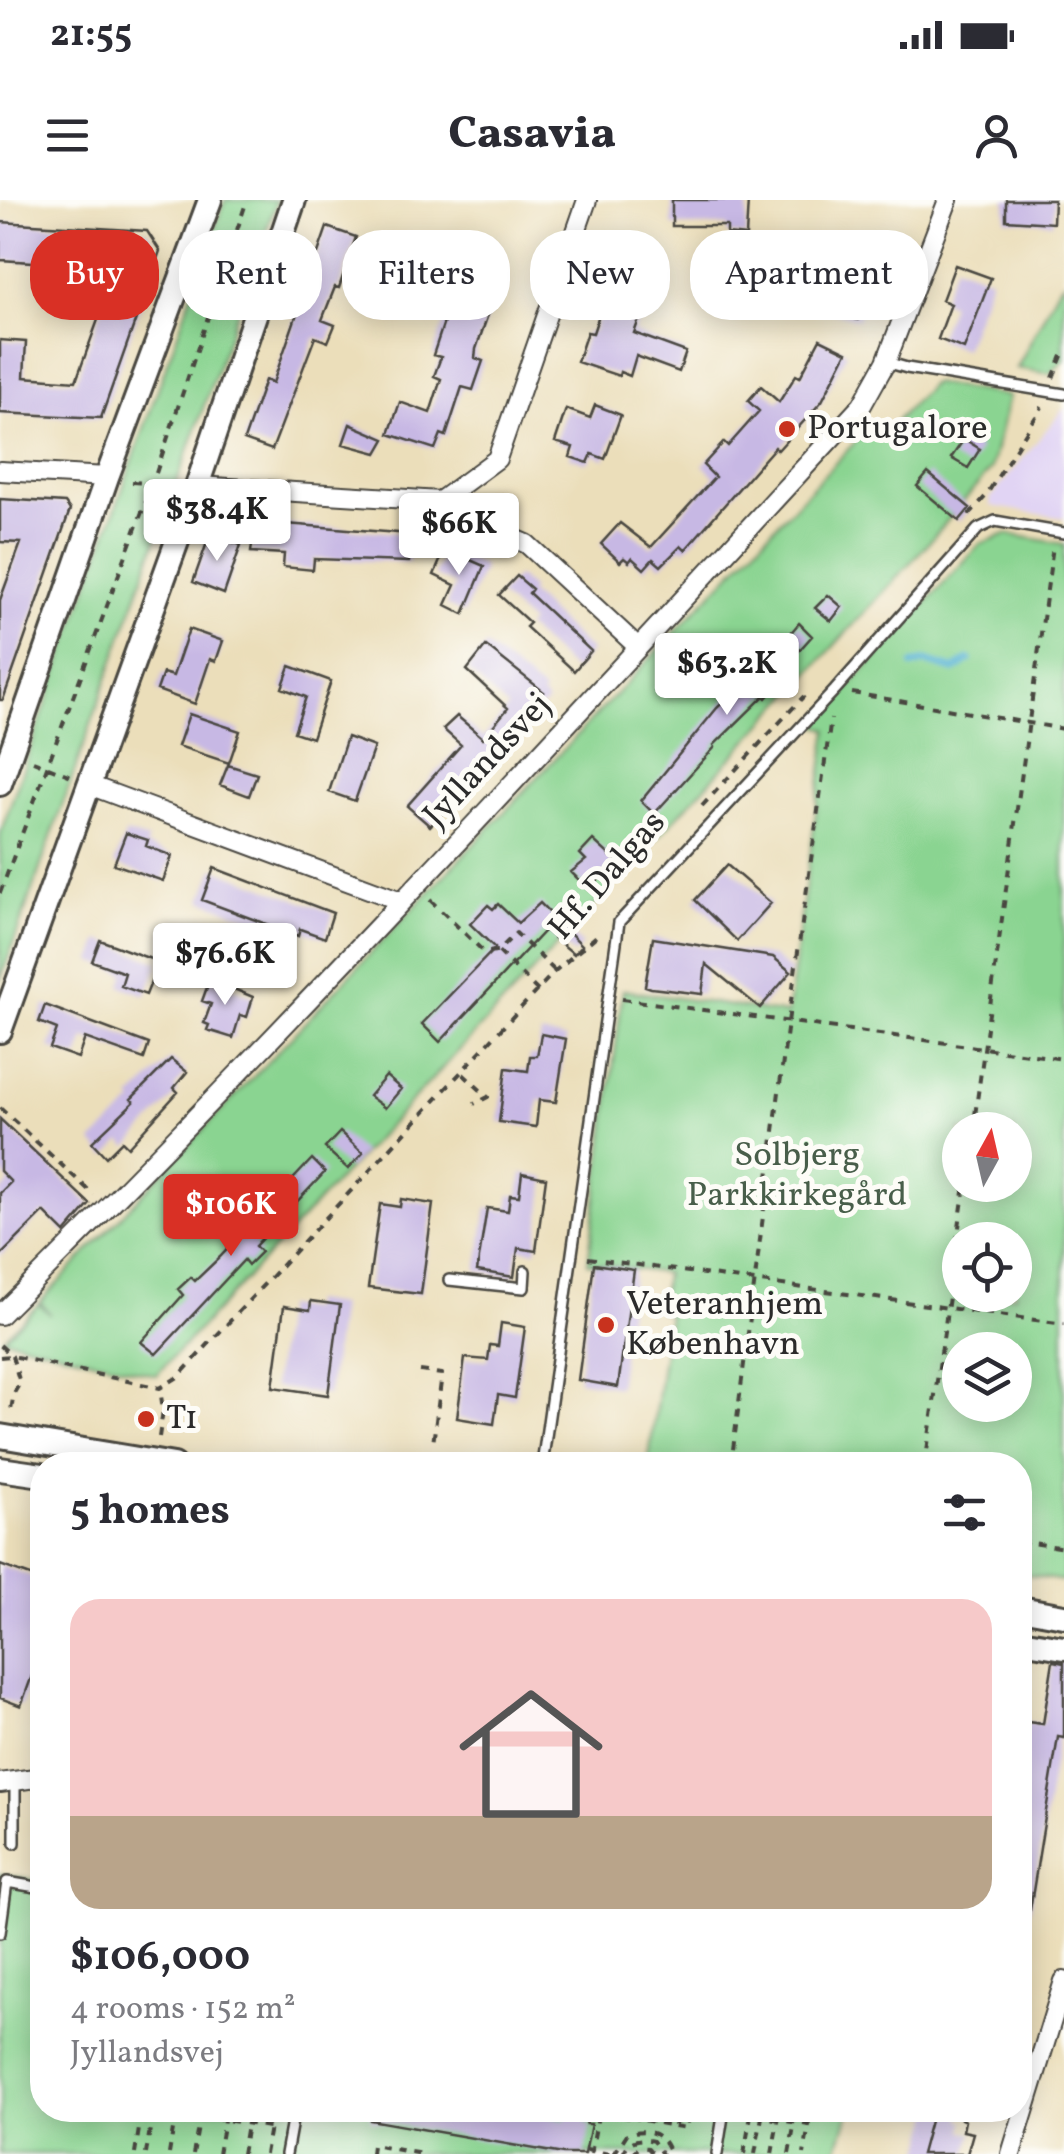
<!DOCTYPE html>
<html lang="en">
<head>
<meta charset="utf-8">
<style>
  body { margin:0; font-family:Vollkorn,serif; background:#f7f7f7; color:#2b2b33; height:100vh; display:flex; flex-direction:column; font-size:38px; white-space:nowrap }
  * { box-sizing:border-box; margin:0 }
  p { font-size:32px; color:#7c7c81 }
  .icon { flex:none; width:55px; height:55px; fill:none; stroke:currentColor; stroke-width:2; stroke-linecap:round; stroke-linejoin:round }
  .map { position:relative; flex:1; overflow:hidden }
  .sheet { position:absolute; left:30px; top:1252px; width:1002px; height:670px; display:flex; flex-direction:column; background:#fff; border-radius:40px; box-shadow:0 5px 25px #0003 }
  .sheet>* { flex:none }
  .top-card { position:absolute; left:30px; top:30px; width:1005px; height:90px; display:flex; gap:20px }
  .needle { width:65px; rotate:8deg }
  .fabs { position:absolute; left:942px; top:912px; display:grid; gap:20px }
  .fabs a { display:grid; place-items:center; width:90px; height:90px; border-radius:50%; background:#fff; box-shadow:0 5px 25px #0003; font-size:50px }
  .price { position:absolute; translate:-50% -85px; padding:0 22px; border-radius:10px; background:#fff; color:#222; font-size:32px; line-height:65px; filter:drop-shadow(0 2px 5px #0008) }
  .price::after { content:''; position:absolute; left:50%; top:60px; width:30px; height:22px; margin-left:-15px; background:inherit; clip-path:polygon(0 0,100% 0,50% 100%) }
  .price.on { background:#d93025; color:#fff }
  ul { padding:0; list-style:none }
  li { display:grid; align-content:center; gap:20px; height:530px; padding:0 40px }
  li span { display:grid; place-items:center; height:310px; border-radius:30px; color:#555 }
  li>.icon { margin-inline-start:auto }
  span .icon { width:180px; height:180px; fill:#fffc; stroke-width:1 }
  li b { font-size:42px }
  h2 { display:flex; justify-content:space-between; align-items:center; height:120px; padding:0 40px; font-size:42px }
  .chip { padding:0 35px; border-radius:40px; background:#fff; box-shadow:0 5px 25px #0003; font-size:35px; line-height:90px }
  .chip.on { background:#d93025; color:#fff }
  .status { display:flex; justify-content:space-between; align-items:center; height:70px; padding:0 50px; background:#fff; direction:ltr }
  .status svg { height:28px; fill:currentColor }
  header { display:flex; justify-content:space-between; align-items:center; height:130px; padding:0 40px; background:#fff; font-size:45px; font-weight:800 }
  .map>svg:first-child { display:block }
  .built { fill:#e1d4f4 }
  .green { fill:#8ad491; stroke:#5a805e; stroke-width:2.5; fill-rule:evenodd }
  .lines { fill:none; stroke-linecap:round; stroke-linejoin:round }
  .stream { stroke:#54b3d3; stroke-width:8 }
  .building { fill:#c7b8e4 }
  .service-casing { stroke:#484640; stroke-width:14 }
  .minor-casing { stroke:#484640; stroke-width:22 }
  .tertiary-casing { stroke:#484640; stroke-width:28 }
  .path { stroke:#484640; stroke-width:4; stroke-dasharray:8 8; stroke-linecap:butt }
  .service { stroke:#fff; stroke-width:9 }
  .minor { stroke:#fff; stroke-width:18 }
  .tertiary { stroke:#fff; stroke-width:22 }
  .poi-dot { fill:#c8321e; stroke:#fdfcf7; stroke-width:4 }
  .labels { text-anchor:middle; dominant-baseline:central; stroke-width:10; stroke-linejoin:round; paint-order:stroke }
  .poi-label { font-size:35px; fill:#2b2b2b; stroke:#fdfcf7; text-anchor:start }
  .street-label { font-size:35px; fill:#2b2b2b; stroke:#fdfcf7 }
  .park-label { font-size:35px; fill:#485e4a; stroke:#fdfcf7 }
</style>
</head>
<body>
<div class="status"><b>21:55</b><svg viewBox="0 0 49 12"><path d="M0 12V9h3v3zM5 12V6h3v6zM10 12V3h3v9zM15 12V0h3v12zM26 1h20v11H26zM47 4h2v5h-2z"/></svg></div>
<header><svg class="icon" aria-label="menu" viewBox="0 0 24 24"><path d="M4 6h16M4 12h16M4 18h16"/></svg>Casavia<svg class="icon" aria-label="person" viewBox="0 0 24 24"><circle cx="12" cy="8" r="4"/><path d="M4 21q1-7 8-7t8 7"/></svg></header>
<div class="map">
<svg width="1064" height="1954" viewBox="0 0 1064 1954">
  <rect width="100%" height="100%" fill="#fdfcf7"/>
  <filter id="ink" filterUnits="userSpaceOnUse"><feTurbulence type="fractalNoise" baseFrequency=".01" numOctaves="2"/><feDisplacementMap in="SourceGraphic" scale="20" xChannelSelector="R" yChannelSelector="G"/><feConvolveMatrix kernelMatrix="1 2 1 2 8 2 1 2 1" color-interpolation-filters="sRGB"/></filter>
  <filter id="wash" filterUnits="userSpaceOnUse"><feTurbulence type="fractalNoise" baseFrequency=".0048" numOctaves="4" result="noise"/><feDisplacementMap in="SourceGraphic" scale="40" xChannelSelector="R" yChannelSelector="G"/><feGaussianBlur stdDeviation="2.25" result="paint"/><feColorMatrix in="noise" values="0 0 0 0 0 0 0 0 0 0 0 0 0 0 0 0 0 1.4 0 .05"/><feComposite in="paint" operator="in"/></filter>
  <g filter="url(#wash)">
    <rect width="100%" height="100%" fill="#ebdeba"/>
    <path class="built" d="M1064 208V318L991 306 990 299Z"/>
    <path class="green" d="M225 0H277L0 781V634Z
      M1064 82V160L1050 174 1017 168 1058 88Z
      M932 183 1009 196 991 269 932 339 703 589 156 1175 3 1138 39 1104 51 1115 40 1102 859 238 894 223Z
      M1006 334 1064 344V1381L1020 1374V1265H648L669 1114 660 1112 665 1073 588 1063 623 790 787 814 828 529 814 525 980 344ZM960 930H1015V985H960ZM960 1040H1015V1095H960ZM1015 1150V1205H960V1150Z
      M0 1674 42 1681V1910H850L836 1954H0Z"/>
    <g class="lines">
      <path class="stream" d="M913 465 925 461 954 470 969 460"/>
    </g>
    <g id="blocks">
      <path class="building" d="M672 0H748L746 36 727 34V26H672Z
        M1006 0H1054L1053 23 1006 20Z
        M0 22 147 31 160 51 101 218 0 213V140L26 142 24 177 76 181 117 67 0 60Z
        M327 27 356 37 339 88 335 87 322 120 335 125 328 142 315 137 272 250 244 240 265 180 273 183Z
        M615 48 650 60 638 106 643 109 634 133 686 152 679 172 636 156 630 176 620 172 619 176 577 162 587 132 593 133 610 81 604 79Z
        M840 62 862 63 858 76 873 81 858 120 823 109Z
        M955 65 991 78 964 149 938 139 951 104 942 100Z
        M451 70 498 86 476 149 475 158 483 161 473 190 462 187 446 236 441 234 435 249 389 234 400 202 430 213 441 179 434 176 441 157 433 155 444 122 426 115 433 96 441 99Z
        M820 139 847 152 822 201 778 250 775 247 685 350 681 346 661 366 653 359 644 369 632 358 629 362 624 358 620 362 601 344 620 323 651 347 715 277 703 265 724 242 728 246 759 211 748 201 761 186 779 202 796 175 800 177Z
        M595 205 621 215 605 259 592 254 588 263 570 257 573 247 555 242 566 209 590 218Z
        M350 224 385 239 377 253 343 244Z
        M964 239 980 249 968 268 951 258Z
        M928 273 970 308 959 321 917 286Z
        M0 299 65 303 70 310 3 500H0V400L21 343 0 342Z
        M286 324 410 334 409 362 314 359 313 370 283 367 284 354 251 352 254 330 286 333Z
        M210 334 241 345 224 394 193 382Z
        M445 349 484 366 464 414 446 405 455 385 434 375Z
        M517 376 532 389 529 393 591 451 574 471 526 427 530 423 499 395Z
        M828 395 842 407 831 421 815 408Z
        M799 423 812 436 788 463 794 467 766 498 764 496 714 545 715 547 654 614 641 601 717 508 754 472 756 474Z
        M189 429 223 441 216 461 210 459 195 504 157 490 163 473 173 476Z
        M486 446 544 492 541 495 548 502 525 522 498 552 500 554 430 626 407 606 461 545 443 529 457 516 483 538 508 508 467 470Z
        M290 466 331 481 312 538 294 532 306 497 282 488Z
        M189 514 240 531 229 563 178 546Z
        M347 537 374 547 355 601 329 592Z
        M228 565 257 574 249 596 220 585Z
        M126 633 148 640 146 646 172 656 163 681 114 664Z
        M593 640 616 661 589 690 571 672 586 660 580 654Z
        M727 665 771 703 737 741 695 700Z
        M214 668 333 713 325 738 300 729 298 736 202 700Z
        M540 703 582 745 574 754 545 730 440 842 422 824 495 748 470 724 488 705 493 709 498 704 518 723Z
        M653 738 773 757 791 772 760 808 706 764 702 794 651 788 645 786Z
        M100 740 159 762 146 795 121 786 125 773 92 761Z
        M210 779 253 797 247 817 240 815 233 838 207 830 209 825 204 823 211 804 202 801Z
        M45 805 149 844 144 859 85 838 78 858 50 848 57 829 39 822Z
        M541 834 566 839 556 902 539 900 536 927 499 922 506 868 528 871 530 856H537Z
        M171 859 187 872 174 888 178 892 128 947 122 941 106 957 92 942 134 902 131 899Z
        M386 876 401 889 385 908 369 896Z
        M0 919 90 1004 65 1033 44 1012 0 1056V993L11 982 0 971Z
        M340 932 363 953 348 969 325 948Z
        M312 959 325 972 255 1046 261 1052 248 1065 244 1060 156 1154 141 1142 183 1095 178 1089 191 1077 195 1081 220 1057Z
        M522 973 546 978 536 1051 518 1048 514 1077 477 1071 487 1008 508 1011 510 995 519 996Z
        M401 999 433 1004 421 1094 368 1088 380 1004 400 1007Z
        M594 1064 634 1070 618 1187 578 1180Z
        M311 1101 340 1105 328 1195 273 1187 284 1106 310 1110Z
        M501 1123 525 1127 515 1198 498 1195 494 1224 457 1218 465 1158 488 1160 490 1145 498 1146Z
        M0 1365 42 1380V1448L21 1506 0 1498Z
        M1053 1461 1064 1463V1538L1058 1537 1030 1710 1020 1709V1521L1043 1524Z
        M371 1910H525L524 1912 566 1920 568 1910H589L586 1924H591L585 1954H563L370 1920Z
        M933 1910H964L961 1919 965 1921 963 1931 973 1933 967 1954H921Z"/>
    </g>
  </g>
  <g filter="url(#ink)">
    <use href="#blocks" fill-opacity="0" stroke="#484640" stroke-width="2.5"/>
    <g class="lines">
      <defs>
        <path id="service" d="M886 162 907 168 1064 194
          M449 1080 524 1088 525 1071
          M542 1265 619 722 835 490 978 329 995 321 1064 333
          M15 1582V1643
          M0 1733 7 1682 42 1688
          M286 1954 294 1910
          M717 1954 724 1910"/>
        <path id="minor" d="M0 271 107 277
          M197 286 440 301 454 313 527 344 638 447
          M440 301 497 259 587 0
          M89 585 401 701
          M0 1115C297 821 579 512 862 205L886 162 948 0
          M0 1583 42 1577
          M1011 1954 1064 1781"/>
        <path id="tertiary" d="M0 584 107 277 210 0
          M0 831 197 286 294 0
          M0 1236 174 1265
          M0 1269 42 1275
          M1020 1408 1064 1416
          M1020 1441 1064 1448"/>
      </defs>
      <use href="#service" class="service-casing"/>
      <use href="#minor" class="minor-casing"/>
      <use href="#tertiary" class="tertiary-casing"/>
      <path class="path" d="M1053 178 1064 151
        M132 282 172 285
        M969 315 985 297 1042 207
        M852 493 1064 529
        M33 561 71 576
        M702 606 804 496
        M0 693 152 285 247 0
        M430 700 484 752 498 751
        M538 791 498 751 516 733 554 770
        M622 799 1064 859
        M463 874 488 897 474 904
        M0 908 94 995
        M973 930 1053 346
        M588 1058 1064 1124
        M0 1145 12 1156 20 1183 14 1193 10 1216
        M0 1157 12 1156 160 1188 178 1177 555 771 600 733
        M420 1171 442 1174 433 1244
        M159 1237 163 1210 160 1188
        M731 1259 767 1265
        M731 1265 788 822 831 519
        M925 1265 965 985
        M1020 1341 1064 1348
        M166 1910 275 1928
        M220 1910 274 1920
        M611 1910 610 1915 638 1919
        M639 1910 638 1919 659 1923 661 1910
        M740 1913 809 1925 804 1954
        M659 1923 686 1928 689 1910
        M675 1925 677 1910
        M586 1950 612 1954
        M135 1954 142 1910
        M146 1954 153 1910
        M169 1954 176 1912
        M193 1954 200 1916
        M218 1954 224 1920
        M242 1954 247 1924
        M265 1954 270 1927
        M371 1954 372 1945 422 1954
        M591 1954 599 1910
        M614 1954 627 1934C647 1927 664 1933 670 1954
        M623 1954C628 1940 639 1937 653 1941L662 1954
        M632 1954 640 1947 648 1948 653 1954
        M744 1954 751 1915
        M755 1954 762 1917
        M772 1954 780 1910
        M789 1954 795 1922"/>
      <use href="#service" class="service"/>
      <use href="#minor" class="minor"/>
      <use href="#tertiary" class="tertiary"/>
    </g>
  </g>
  <g class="poi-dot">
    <circle cx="787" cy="229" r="10"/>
    <circle cx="606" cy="1125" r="10"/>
    <circle cx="146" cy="1219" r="10"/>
  </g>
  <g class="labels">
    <g class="poi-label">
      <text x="807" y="229">Portugalore</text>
      <text x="626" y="1105">Veteranhjem<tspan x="626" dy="40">København</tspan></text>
      <text x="166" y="1219">T1</text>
    </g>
    <g class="street-label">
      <text transform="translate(488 561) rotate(-47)">Jyllandsvej</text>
      <text transform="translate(608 676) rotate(-49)">Hf. Dalgas</text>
    </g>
    <g class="park-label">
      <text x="797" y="956">Solbjerg<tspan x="797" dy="40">Parkkirkegård</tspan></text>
    </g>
  </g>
</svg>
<div class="fabs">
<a><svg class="needle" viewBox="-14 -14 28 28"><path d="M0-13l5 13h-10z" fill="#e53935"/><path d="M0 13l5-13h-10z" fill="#7c7c81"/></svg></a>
<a><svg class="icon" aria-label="locate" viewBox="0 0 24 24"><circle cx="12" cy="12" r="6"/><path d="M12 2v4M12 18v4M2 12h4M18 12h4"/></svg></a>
<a><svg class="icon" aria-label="layers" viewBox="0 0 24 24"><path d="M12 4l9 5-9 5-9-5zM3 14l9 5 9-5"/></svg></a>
</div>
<b class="price" style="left:217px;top:364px">$38.4K</b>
<b class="price" style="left:459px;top:378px">$66K</b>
<b class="price" style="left:727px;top:518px">$63.2K</b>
<b class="price" style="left:225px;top:808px">$76.6K</b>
<b class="price on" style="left:231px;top:1059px">$106K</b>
<div class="top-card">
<a class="chip on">Buy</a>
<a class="chip">Rent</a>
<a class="chip">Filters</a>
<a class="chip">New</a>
<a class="chip">Apartment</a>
</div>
<section class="sheet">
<h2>5 homes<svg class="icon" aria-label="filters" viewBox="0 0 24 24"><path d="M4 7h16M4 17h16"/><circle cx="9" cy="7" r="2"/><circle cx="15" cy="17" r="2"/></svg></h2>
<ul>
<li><span style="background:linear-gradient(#f6c9c9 70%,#b9a48a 0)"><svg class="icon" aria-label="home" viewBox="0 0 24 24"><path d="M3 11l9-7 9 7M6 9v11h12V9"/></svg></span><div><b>$106,000</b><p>4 rooms · 152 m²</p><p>Jyllandsvej</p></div></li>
</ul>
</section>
</div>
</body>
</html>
